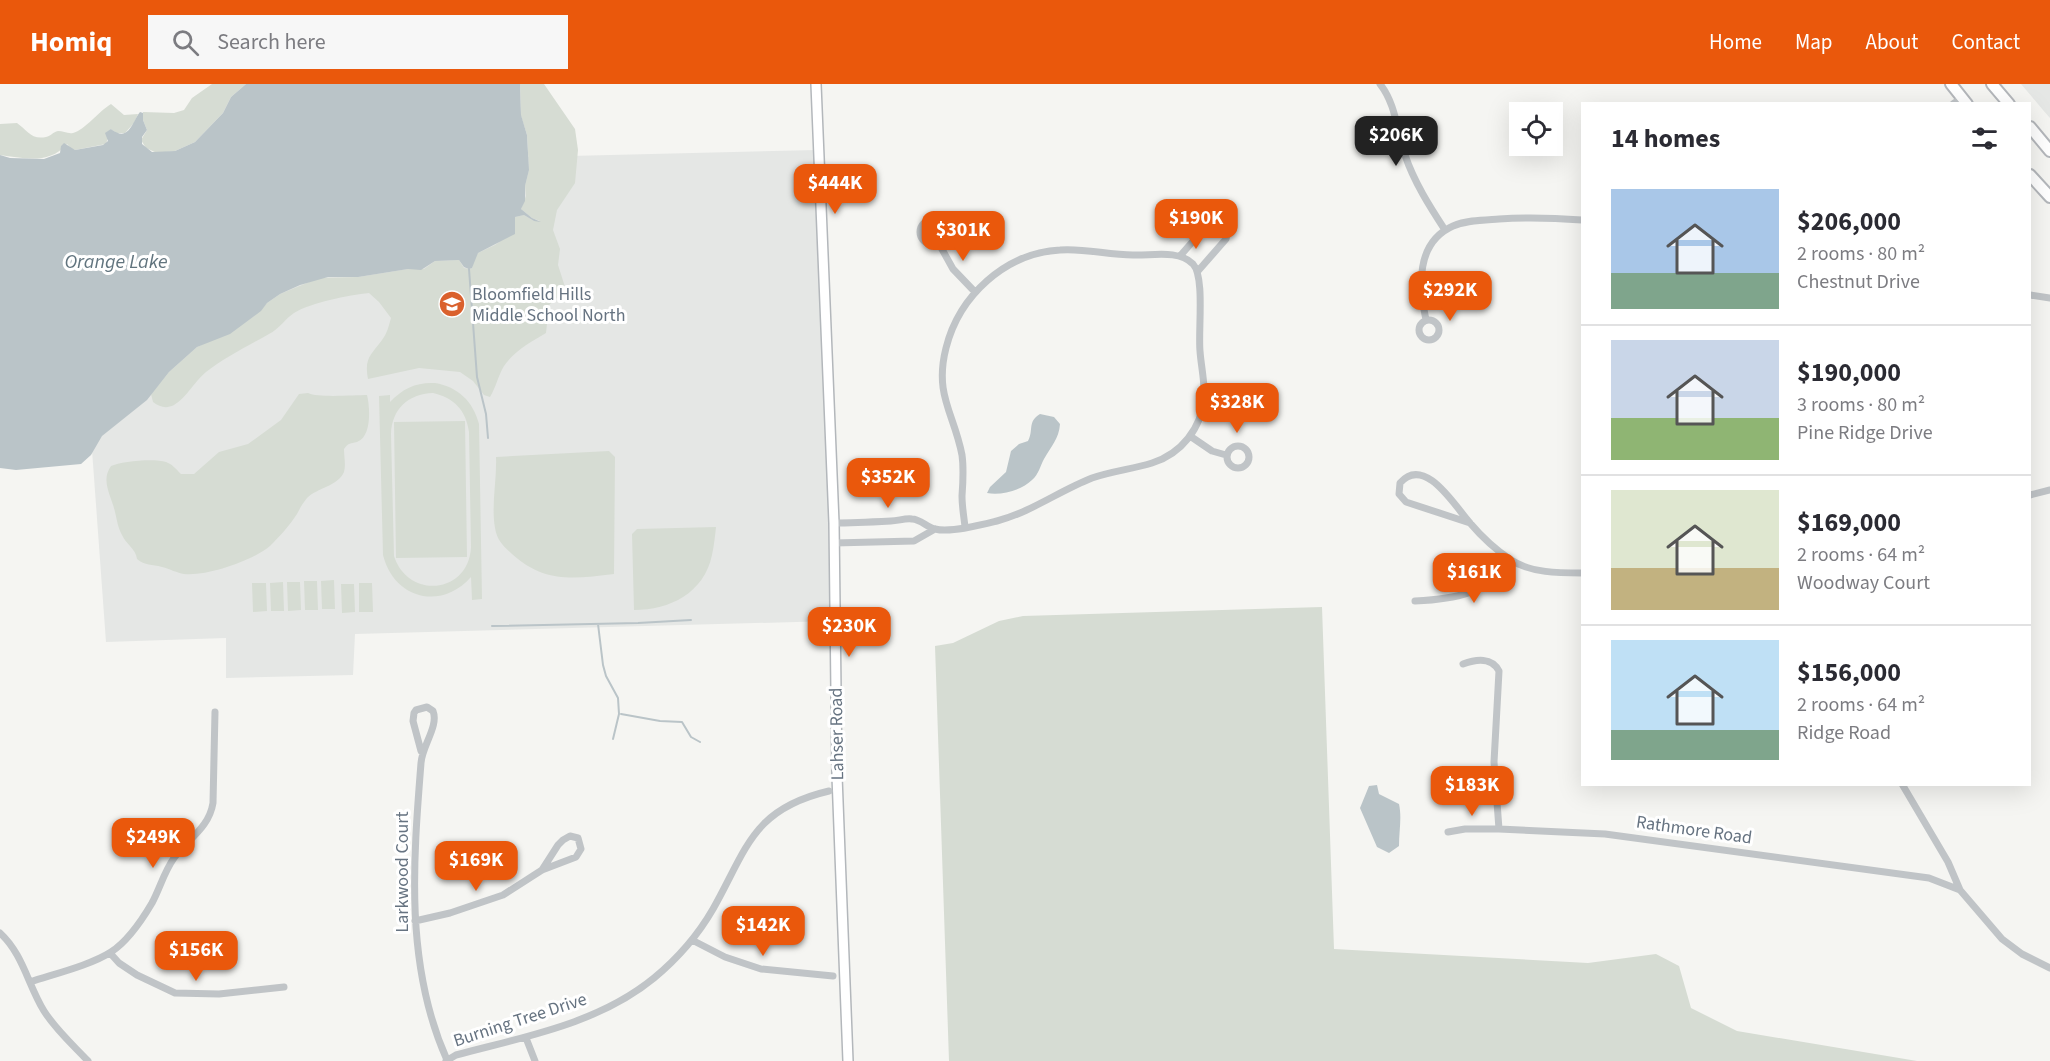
<!DOCTYPE html>
<html lang="en">
<head>
<meta charset="utf-8">
<style>
  body { margin:0; font-family:"Source Sans 3",sans-serif; background:#f7f7f7; color:#2b2b33; height:100vh; display:flex; flex-direction:column; font-size:22px; white-space:nowrap }
  * { box-sizing:border-box; margin:0 }
  p { font-size:20px; color:#7c7c81 }
  .icon { flex:none; width:33px; height:33px; fill:none; stroke:currentColor; stroke-width:2; stroke-linecap:round; stroke-linejoin:round }
  .map { position:relative; flex:1; overflow:hidden }
  .side { position:absolute; left:1581px; top:18px; width:450px; height:684px; display:flex; flex-direction:column; background:#fff; border-radius:0px; box-shadow:0 6px 24px #0002 }
  .side>* { flex:none }
  .tools { position:absolute; left:1509px; top:18px; display:grid; gap:12px }
  .tools a { display:grid; place-items:center; width:54px; height:54px; border-radius:0px; background:#fff; box-shadow:0 6px 24px #0002; font-size:30px }
  .price { position:absolute; translate:-50% -51px; padding:0 14px; border-radius:12px; background:#ea580c; color:#fff; font-size:20px; line-height:39px; filter:drop-shadow(0 2px 3px #0008) }
  .price::after { content:''; position:absolute; left:50%; top:36px; width:18px; height:14px; margin-left:-9px; background:inherit; clip-path:polygon(0 0,100% 0,50% 100%) }
  .price.selected { background:#222; color:#fff }
  ul { padding:0; list-style:none }
  li { display:flex; align-items:center; gap:18px; height:150px; padding:0 30px }
  li+li { border-top:2px solid #e1e1e2 }
  li span { display:grid; place-items:center; flex:none; width:168px; height:120px; border-radius:0px; color:#555 }
  li>.icon { margin-inline-start:auto }
  span .icon { width:72px; height:72px; fill:#fffc; stroke-width:1 }
  li b { font-size:26px }
  h2 { display:flex; justify-content:space-between; align-items:center; height:72px; padding:0 30px; font-size:26px }
  header { display:flex; align-items:center; gap:36px; box-sizing:border-box; height:84px; padding:0 30px; background:#ea580c; color:#fff }
  header strong { font-size:28px }
  nav { display:flex; gap:33px; margin-inline-start:auto; font-size:21px }
  .search { width:420px; height:54px; background:#f7f7f7; display:flex; align-items:center; gap:15px; box-sizing:border-box; padding:0 21px; border-radius:0px; color:#7c7c81; font-size:22px }
  .map>svg:first-child { display:block }
  .built { fill:#e5e7e5 }
  .green { fill:#d6dcd3; fill-rule:evenodd }
  .water { fill:#bac4c8 }
  .lines { fill:none; stroke-linecap:round; stroke-linejoin:round }
  .stream { stroke:#bac4c8; stroke-width:2 }
  .secondary-casing { stroke:#b3b7bb; stroke-width:12 }
  .primary-casing { stroke:#b4b7bb; stroke-width:14 }
  .street { stroke:#c0c4c7; stroke-width:7 }
  .secondary { stroke:#fff; stroke-width:9 }
  .primary { stroke:#fff; stroke-width:10 }
  .labels { text-anchor:middle; dominant-baseline:central; stroke-width:6; stroke-linejoin:round; paint-order:stroke }
  .poi-label { font-size:18px; fill:#667381; stroke:#fff; text-anchor:start }
  .street-label { font-size:18px; fill:#667381; stroke:#fff }
  .water-label { font-size:20px; font-style:italic; fill:#61747e; stroke:#fff }
</style>
</head>
<body>
<header>
<strong>Homiq</strong>
<div class="search"><svg class="icon" aria-label="search" viewBox="0 0 24 24"><circle cx="10" cy="10" r="6"/><path d="M15 15l6 6"/></svg>Search here</div>
<nav><a>Home</a><a>Map</a><a>About</a><a>Contact</a></nav>
</header>
<div class="map">
<svg width="2050" height="977" viewBox="0 0 2050 977">
  <rect width="100%" height="100%" fill="#f5f5f2"/>
  <path class="built" d="M2021 0H2050V34L2043 26Z
    M817 66 826 334 831 537 355 550 353 591 226 594V554L106 558 73 105 319 78Z"/>
  <path class="green" d="M212 0H246L231 13 223 29 195 58 175 67 157 69 146 64 141 56 147 46 143 36V28L174 29 184 26 192 14Z
    M520 0H544L575 45 578 66 575 99 557 126 553 146 560 165 558 181 566 206 549 221 546 249C531 258 514 267 504 282 498 292 496 303 490 313L484 311 473 297 460 288 419 284 368 295C364 274 371 271 382 256 387 250 389 241 391 234L379 218 369 209C349 211 310 219 294 229 285 235 279 245 269 250 248 262 225 273 206 288 194 298 187 313 174 321 166 325 160 323 153 318L151 310 169 288 197 263 233 246 254 232 267 219 280 210 319 194 358 193 408 185H424L435 177 459 176 464 184 469 185 472 184 474 174 478 169 495 161 515 147V133L524 131 534 137H540L532 134 521 125 526 112 525 102 529 86 527 51 521 32Z
    M111 20 124 31 138 30 134 39 125 49H116L111 45 106 60 75 66 71 65 67 60C49 81 24 74 0 71V40L17 39C27 46 31 56 46 53 51 52 53 48 58 47 63 47 68 50 73 49 85 46 99 27 111 20Z
    M435 299C458 303 473 317 479 340L482 515 472 516 471 493C441 527 394 515 383 471L379 312 390 311V318C403 304 417 298 435 299ZM433 309C454 314 466 326 469 348L471 463C469 510 408 516 394 472L391 350C392 325 408 310 433 309Z
    M308 309C318 314 354 311 367 311 370 323 372 353 357 358 350 360 349 358 344 365 344 372 346 381 344 388 338 402 317 404 307 414 303 419 300 424 297 430 290 441 280 452 270 462 254 476 206 493 184 490 177 489 170 485 162 483 152 480 145 482 137 475 136 465 126 460 122 451 118 444 117 436 115 428 112 413 100 397 111 382 121 377 155 374 166 378 172 380 176 385 181 390H194L219 368 248 360 281 336 299 310Z
    M465 337 467 473 396 474 394 338Z
    M609 367 615 373 614 490C573 495 544 499 512 470 503 462 497 456 495 444 491 421 497 396 496 373Z
    M716 443C715 452 714 462 712 471 704 509 670 526 634 526L632 450 637 445Z
    M334 496 335 525H322L321 497Z
    M304 497H317L318 526H305Z
    M283 498 284 527H271L270 499Z
    M287 498H300L301 526 288 527Z
    M252 499H266L267 527 253 528Z
    M359 499H372L373 528H359Z
    M341 500H354L355 528 342 529Z
    M1322 523 1334 865 1588 879 1656 870 1679 882 1691 924 1737 947 1917 977H949L935 562 953 559 999 537 1023 532Z"/>
  <path class="water" d="M246 0H520L521 31 527 51 529 86 525 102V117L521 125 532 134 541 138 534 137 524 131 515 133V150L478 169 472 184 469 185 464 183 459 176 435 177 421 186 408 185 358 193H328L300 201 280 210 267 219 261 227 230 250 197 263 169 288 147 316 102 352 91 371 81 380 16 386 0 384V71L10 74 44 75 60 69 61 62 64 59 75 66 103 61 108 57 105 49 111 45C129 59 132 38 140 28L143 29V36L147 46 142 53V60L152 68 175 67 195 58 223 29 231 13Z
    M1040 330 1054 333 1060 340C1059 355 1051 362 1044 375 1040 382 1039 390 1032 396 1022 406 1001 412 987 409L990 403 1006 388 1011 367 1019 360 1028 357C1034 346 1027 338 1040 330Z
    M1377 701 1379 710 1399 720C1402 734 1399 747 1399 762L1389 769 1377 763 1360 724 1369 702Z"/>
  <g class="lines">
    <path class="stream" d="M469 185 477 293 486 330 488 354
      M598 540 603 581 606 592 618 614 619 630 613 655
      M492 542 638 539 691 536
      M621 630 660 637 682 638 691 653 700 658"/>
    <defs>
      <path id="secondary" d="M816 0 834 439 837 692 848 977"/>
      <path id="primary" d="M1951 0 1967 20
        M1992 0 2009 20
        M2030 43 2050 67
        M2030 91 2050 113"/>
    </defs>
    <use href="#secondary" class="secondary-casing"/>
    <use href="#primary" class="primary-casing"/>
    <path class="street" d="M1380 0C1396 20 1397 48 1405 71 1414 98 1430 123 1445 146
      M1953 20 1962 14
      M920 148a12 12 0 1 1 24 0a12 12 0 1 1-24 0Z
      M938 158 953 185 975 208
      M1180 172 1208 140 1217 136 1224 139 1228 146 1226 155 1198 187
      M2030 211 2050 214
      M1426 236C1419 203 1415 159 1453 142 1467 136 1484 136 1499 135 1527 133 1555 134 1582 136
      M1419 246a10 10 0 1 1 20 0a10 10 0 1 1-20 0Z
      M1190 352 1212 367 1226 371
      M1227 373a11 11 0 1 1 22 0a11 11 0 1 1-22 0Z
      M2030 411 2050 406
      M834 439C853 439 872 438 891 437 898 437 905 434 912 435 920 435 927 443 935 445 951 449 981 441 997 437 1031 428 1059 407 1092 394 1112 387 1133 385 1152 379 1181 370 1202 344 1204 313 1205 298 1201 282 1200 267 1198 246 1205 193 1193 180 1178 165 1151 172 1133 171 1108 171 1084 164 1060 166 1005 169 959 212 946 264 934 311 954 329 962 371 964 385 963 398 962 412 962 423 964 433 965 443
      M1470 439 1406 418 1399 410 1400 399C1425 370 1456 424 1470 439 1481 452 1496 466 1511 476 1531 489 1559 489 1582 489
      M834 459 914 457 935 445
      M1415 517C1455 515 1485 511 1511 476
      M1463 580C1476 575 1492 573 1499 587L1494 678 1499 745 1605 750 1929 794 1960 806 2002 855 2022 870 2050 884
      M421 667 413 637 414 629 416 626 427 623 433 627C439 642 422 662 421 679 413 779 405 882 447 976
      M1902 700 1948 778 1960 806
      M1448 748 1465 745H1499
      M415 837 450 829 503 811 542 786 576 773 581 765 578 754 570 752 563 756 558 761 542 786
      M0 849C23 870 28 901 44 927 56 946 73 961 88 977
      M692 856 725 873 761 885 833 892
      M110 869 119 879 137 891 175 909 219 910 284 903
      M30 898C54 890 91 881 111 868 128 857 142 836 152 819 160 804 164 788 174 774 188 755 209 744 213 719L215 628
      M526 954 535 977
      M446 977 456 971C523 953 598 940 654 894 677 875 698 851 713 825 747 765 752 725 829 707"/>
    <use href="#secondary" class="secondary"/>
    <use href="#primary" class="primary"/>
  </g>
  <defs>
    <symbol id="school-disc" viewBox="-11 -11 22 22"><circle r="9.5" fill="#da612d" stroke="#fff"/><path d="M0-5L7-2L0 1L-7-2ZM-4 1L0 2.5L4 1V4Q0 6-4 4Z" fill="#fff"/></symbol>
  </defs>
  <g fill-rule="evenodd">
    <use href="#school-disc" x="437" y="205" width="30" height="30"/>
  </g>
  <g class="labels">
    <g class="poi-label">
      <text x="472" y="210">Bloomfield Hills<tspan x="472" dy="21">Middle School North</tspan></text>
    </g>
    <g class="street-label">
      <text transform="translate(837 650) rotate(-91)">Lahser Road</text>
      <text transform="translate(1694 746) rotate(8)">Rathmore Road</text>
      <text transform="translate(402 788) rotate(-90)">Larkwood Court</text>
      <text transform="translate(520 936) rotate(-18)">Burning Tree Drive</text>
    </g>
    <g class="water-label">
      <text x="116" y="178">Orange Lake</text>
    </g>
  </g>
</svg>
<div class="tools">
<a><svg class="icon" aria-label="locate" viewBox="0 0 24 24"><circle cx="12" cy="12" r="6"/><path d="M12 2v4M12 18v4M2 12h4M18 12h4"/></svg></a>
</div>
<b class="price selected" style="left:1396px;top:83px">$206K</b>
<b class="price" style="left:835px;top:131px">$444K</b>
<b class="price" style="left:1196px;top:166px">$190K</b>
<b class="price" style="left:963px;top:178px">$301K</b>
<b class="price" style="left:1450px;top:238px">$292K</b>
<b class="price" style="left:1237px;top:350px">$328K</b>
<b class="price" style="left:888px;top:425px">$352K</b>
<b class="price" style="left:1474px;top:520px">$161K</b>
<b class="price" style="left:849px;top:574px">$230K</b>
<b class="price" style="left:1472px;top:733px">$183K</b>
<b class="price" style="left:153px;top:785px">$249K</b>
<b class="price" style="left:476px;top:808px">$169K</b>
<b class="price" style="left:763px;top:873px">$142K</b>
<b class="price" style="left:196px;top:898px">$156K</b>
<section class="side">
<h2>14 homes<svg class="icon" aria-label="filters" viewBox="0 0 24 24"><path d="M4 7h16M4 17h16"/><circle cx="9" cy="7" r="2"/><circle cx="15" cy="17" r="2"/></svg></h2>
<ul>
<li><span style="background:linear-gradient(#a9c7e8 70%,#7fa58c 0)"><svg class="icon" aria-label="home" viewBox="0 0 24 24"><path d="M3 11l9-7 9 7M6 9v11h12V9"/></svg></span><div><b>$206,000</b><p>2 rooms · 80 m²</p><p>Chestnut Drive</p></div></li>
<li><span style="background:linear-gradient(#c9d6e8 65%,#8fb573 0)"><svg class="icon" aria-label="home" viewBox="0 0 24 24"><path d="M3 11l9-7 9 7M6 9v11h12V9"/></svg></span><div><b>$190,000</b><p>3 rooms · 80 m²</p><p>Pine Ridge Drive</p></div></li>
<li><span style="background:linear-gradient(#dfe7d0 65%,#c2b280 0)"><svg class="icon" aria-label="home" viewBox="0 0 24 24"><path d="M3 11l9-7 9 7M6 9v11h12V9"/></svg></span><div><b>$169,000</b><p>2 rooms · 64 m²</p><p>Woodway Court</p></div></li>
<li><span style="background:linear-gradient(#bfe0f5 75%,#7fa58c 0)"><svg class="icon" aria-label="home" viewBox="0 0 24 24"><path d="M3 11l9-7 9 7M6 9v11h12V9"/></svg></span><div><b>$156,000</b><p>2 rooms · 64 m²</p><p>Ridge Road</p></div></li>
</ul>
</section>
</div>
</body>
</html>
